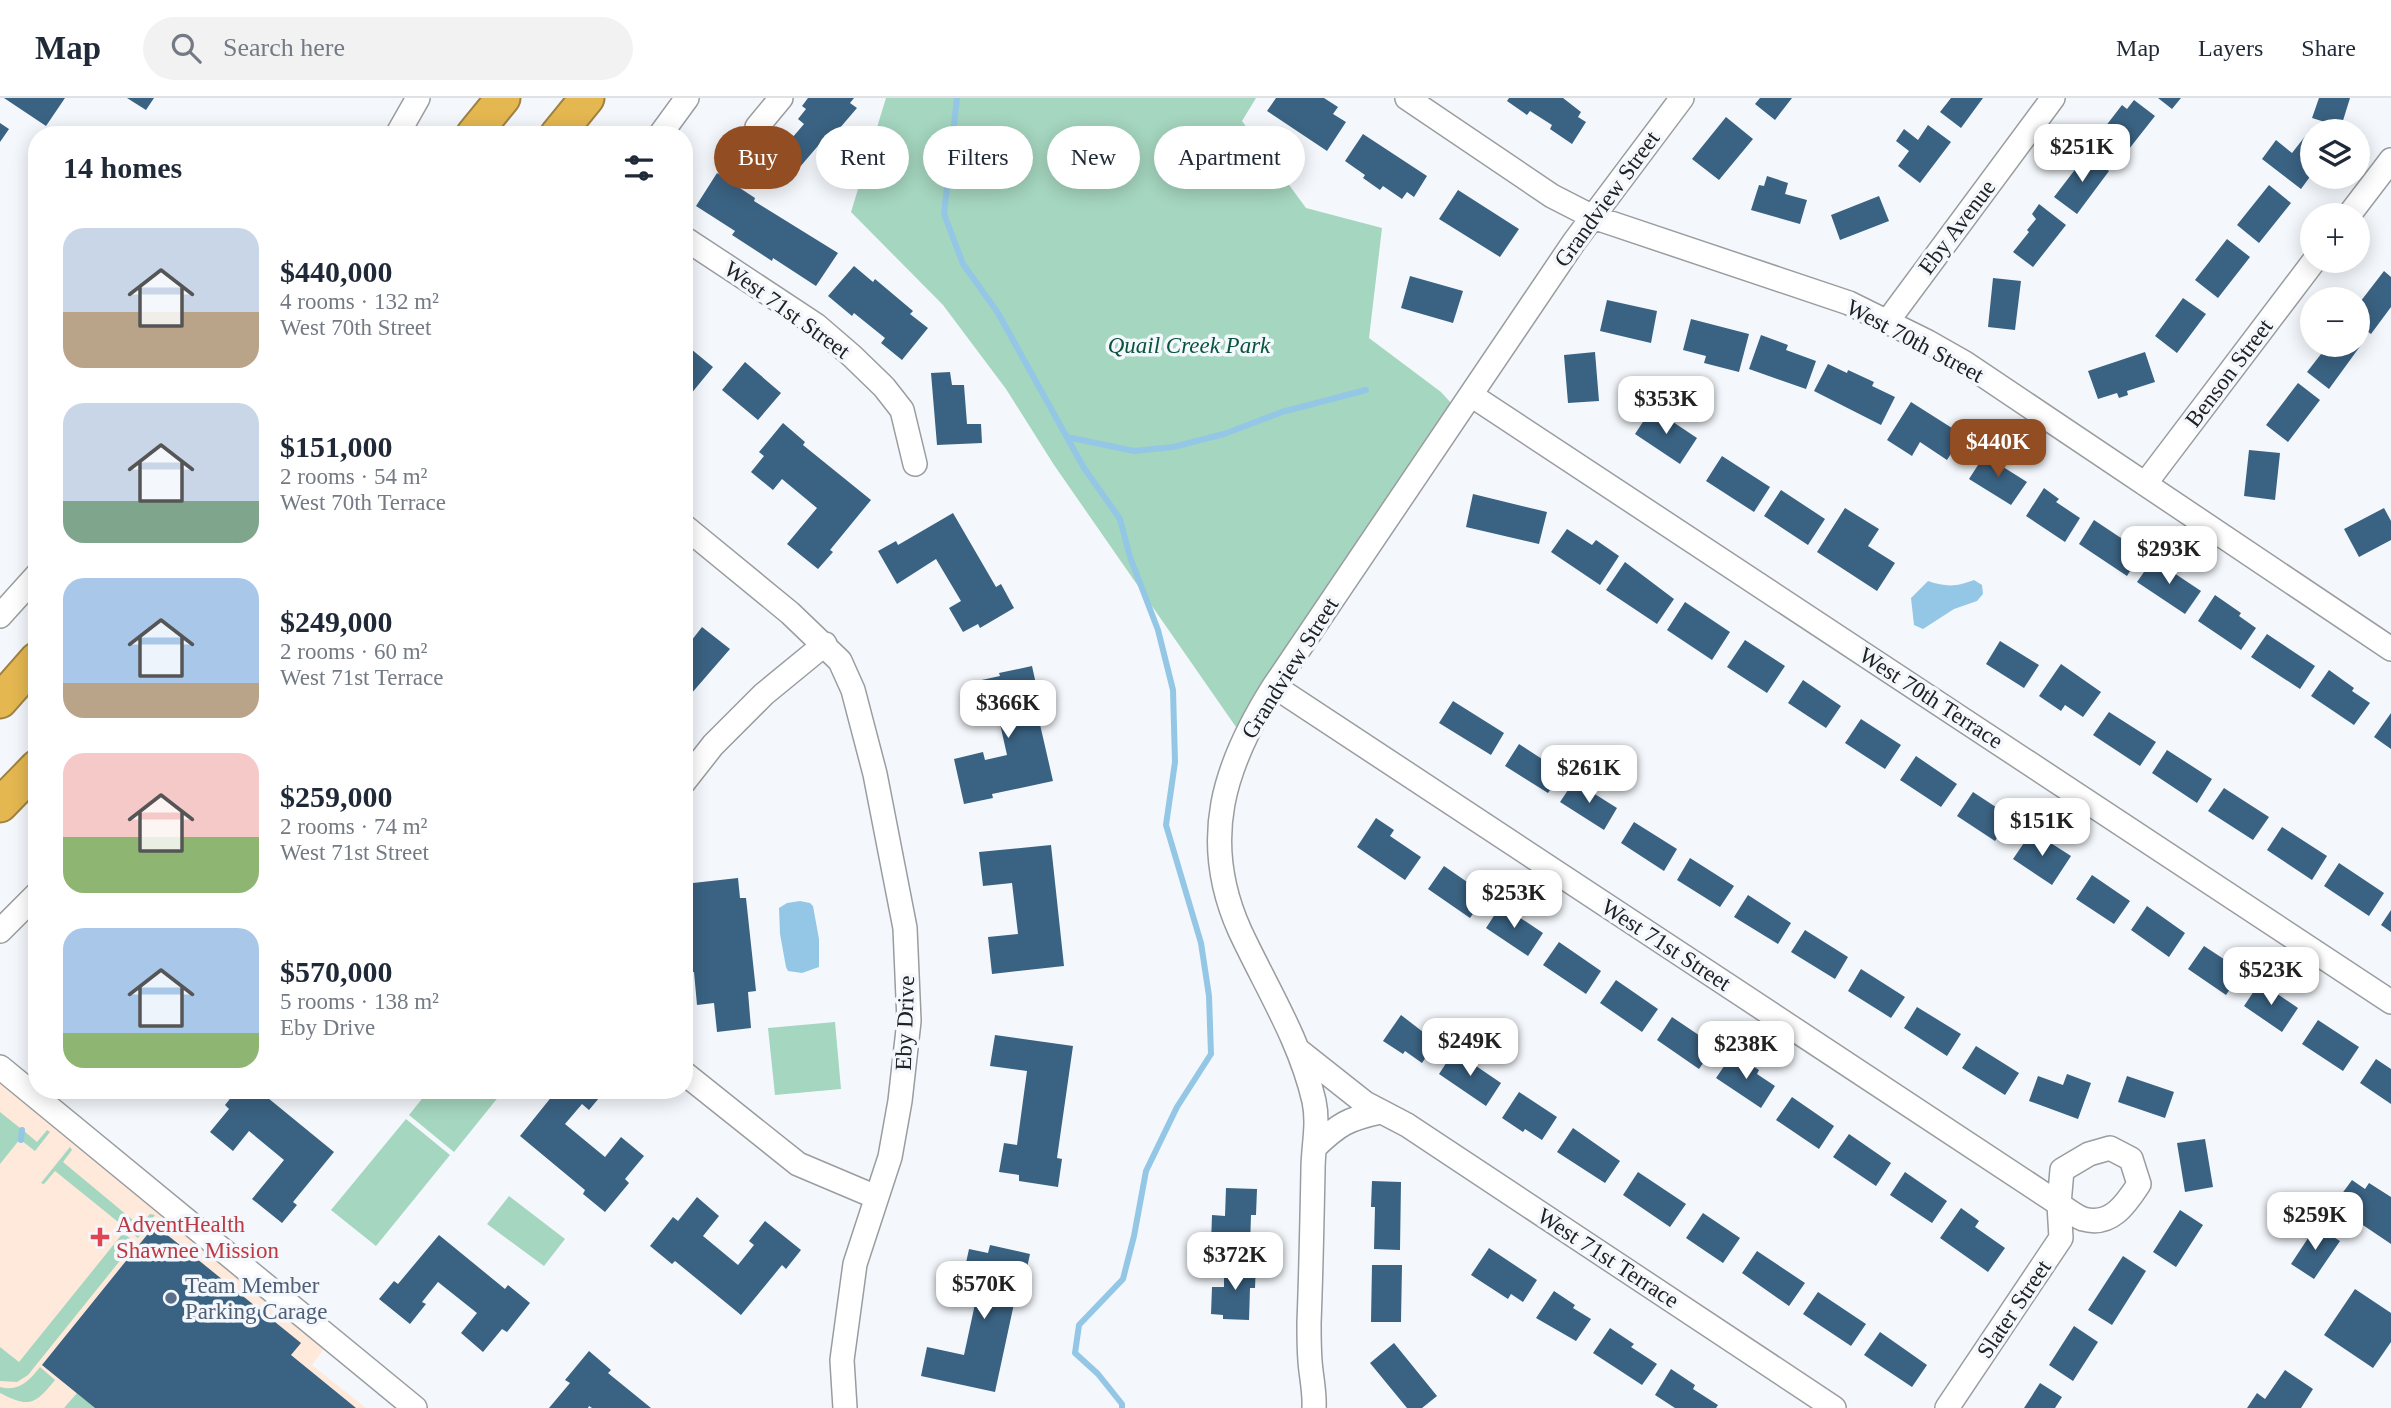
<!DOCTYPE html>
<html lang="en">
<head>
<meta charset="utf-8">
<style>
  body { margin:0; font-family:"Times New Roman",serif; background:#f2f2f3; color:#1f2937; height:100vh; display:flex; flex-direction:column; font-size:26px; white-space:nowrap }
  * { box-sizing:border-box; margin:0 }
  p { font-size:23px; color:#747a83 }
  .icon { flex:none; width:38px; height:38px; fill:none; stroke:currentColor; stroke-width:2; stroke-linecap:round; stroke-linejoin:round }
  .map { position:relative; flex:1; overflow:hidden }
  .panel { position:absolute; left:28px; top:28px; width:665px; height:973px; display:flex; flex-direction:column; background:#fff; border-radius:28px; box-shadow:0 4px 18px #0003 }
  .panel>* { flex:none }
  .banner { position:absolute; left:714px; top:28px; width:665px; height:63px; display:flex; gap:14px }
  .buttons { position:absolute; left:2300px; top:21px; display:grid; gap:14px }
  .buttons a { display:grid; place-items:center; width:70px; height:70px; border-radius:50%; background:#fff; box-shadow:0 4px 18px #0003; font-size:35px }
  .price { position:absolute; translate:-50% -60px; padding:0 16px; border-radius:14px; background:#fff; color:#222; font-size:23px; line-height:46px; filter:drop-shadow(0 2px 4px #0008) }
  .price::after { content:''; position:absolute; left:50%; top:42px; width:21px; height:16px; margin-left:-10px; background:inherit; clip-path:polygon(0 0,100% 0,50% 100%) }
  .price.selected { background:#924d22; color:#fff }
  ul { padding:0; list-style:none }
  li { display:flex; align-items:center; gap:21px; height:175px; padding:0 35px }
  li span { display:grid; place-items:center; flex:none; width:196px; height:140px; border-radius:21px; color:#555 }
  li>.icon { margin-inline-start:auto }
  span .icon { width:84px; height:84px; fill:#fffc; stroke-width:1 }
  li b { font-size:30px }
  h2 { display:flex; justify-content:space-between; align-items:center; height:84px; padding:0 35px; font-size:30px }
  .chip { padding:0 24px; border-radius:32px; background:#fff; box-shadow:0 4px 18px #0003; font-size:24px; line-height:63px }
  .chip.selected { background:#924d22; color:#fff }
  header { display:flex; align-items:center; gap:42px; box-sizing:border-box; height:98px; padding:0 35px; background:#fff; border-bottom:2px solid #e0e1e3 }
  header strong { font-size:33px }
  nav { display:flex; gap:38px; margin-inline-start:auto; font-size:24px }
  .search { width:490px; height:63px; background:#f2f2f3; display:flex; align-items:center; gap:18px; box-sizing:border-box; padding:0 24px; border-radius:38px; color:#747a83; font-size:26px }
  .map>svg:first-child { display:block }
  .medical { fill:#ffe9db }
  .green { fill:#a5d6bf }
  .water { fill:#93c7e5 }
  .lines { fill:none; stroke-linecap:round; stroke-linejoin:round }
  .stream { stroke:#93c7e5; stroke-width:6 }
  .building { fill:#3a6282 }
  .minor-casing { stroke:#999da0; stroke-width:26 }
  .highway-casing { stroke:#9f8241; stroke-width:37 }
  .minor { stroke:#fff; stroke-width:23 }
  .highway { stroke:#e4b751; stroke-width:33 }
  .health-dot { fill:#e0444e; stroke:#f4f8fc; stroke-width:2.5 }
  .service-dot { fill:#5c6f8a; stroke:#f4f8fc; stroke-width:2.5 }
  .labels { text-anchor:middle; dominant-baseline:central; stroke-width:7; stroke-linejoin:round; paint-order:stroke }
  .street-label { font-size:23px; fill:#202122; stroke:#f4f8fc }
  .park-label { font-size:23px; font-style:italic; fill:#09533b; stroke:#f4f8fc }
  .health-label { font-size:23px; fill:#be3a42; stroke:#f4f8fc; text-anchor:start }
  .service-label { font-size:23px; fill:#4e5e75; stroke:#f4f8fc; text-anchor:start }
</style>
</head>
<body>
<header>
<strong>Map</strong>
<div class="search"><svg class="icon" aria-label="search" viewBox="0 0 24 24"><circle cx="10" cy="10" r="6"/><path d="M15 15l6 6"/></svg>Search here</div>
<nav><a>Map</a><a>Layers</a><a>Share</a></nav>
</header>
<div class="map">
<svg width="2391" height="1310" viewBox="0 0 2391 1310">
  <rect width="100%" height="100%" fill="#f4f8fc"/>
  <path class="medical" d="M0 977 330 1243 312 1267 366 1310H0Z"/>
  <path class="green" d="M886 0H1256L1242 23 1306 110 1382 130 1369 240 1441 294 1451 305 1236 629 1054 367 1006 291 943 207 851 114Z
    M835 924 841 991 775 997 768 930Z
    M429 992H504L454 1054 409 1017Z
    M0 1014 20 1030V1041L0 1066Z
    M406 1021 450 1057 376 1148 331 1112Z
    M47 1032 50 1034 35 1053 22 1043 24 1033 37 1044Z
    M70 1049 72 1052 63 1064 140 1128 150 1116 155 1117 138 1140 55 1073 44 1086 41 1085Z
    M509 1098 565 1141 544 1168 487 1126Z
    M123 1135 135 1144 28 1277 17 1284 0 1283V1249L19 1264Z
    M40 1269 55 1282C35 1307 29 1310 0 1295V1289C19 1294 29 1283 40 1269Z
    M77 1295 95 1310H64Z"/>
  <path class="water" d="M1974 482 1982 487 1983 496 1977 503 1954 511 1923 531 1914 527 1911 500 1928 483C1946 489 1956 489 1974 482Z
    M800 803 810 805 813 808 819 841V869L802 875 788 873 786 869 780 836 779 810 787 805Z"/>
  <g class="lines">
    <path class="stream" d="M957 0 944 116 963 166 998 215 1084 370 1120 421 1130 459 1158 532 1173 592 1175 664 1166 727 1201 845 1209 898 1211 956 1177 1009 1146 1073 1134 1138 1123 1181 1079 1227 1075 1255 1098 1276 1122 1306V1310
      M1067 339 1134 353 1173 349 1224 336 1282 314 1366 292
      M21 1042 22 1032"/>
  </g>
  <path class="building" d="M4 0H65L46 28Z
    M127 0H154L146 12Z
    M808 0H854L850 5 857 10 827 45 823 42 799 70 780 54 804 26 798 21 806 11 802 8Z
    M1276 0H1324L1338 9 1333 16 1346 24 1327 53 1267 13Z
    M1509 0H1563L1581 14 1578 19 1586 24 1572 46 1550 31 1552 27 1530 13 1527 17 1507 3Z
    M1760 0H1792L1775 22 1755 6Z
    M1951 0H1983L1961 30 1940 14Z
    M2158 0H2181L2172 11Z
    M2319 0H2350L2341 29 2312 20Z
    M2134 2 2155 18 2129 51 2123 47 2118 53 2102 41 2109 32 2105 29 2122 7 2127 11Z
    M1726 19 1753 41 1719 82 1692 61Z
    M0 25 9 31 0 44Z
    M1928 27 1951 44 1920 85 1898 68 1909 53 1896 43 1904 31 1918 42Z
    M96 28 109 37H90Z
    M2310 32 2312 34V76L2301 91 2262 61 2276 42 2292 55Z
    M1363 36 1427 78 1414 99 1407 94 1402 101 1383 88 1380 92 1363 80 1365 77 1345 63Z
    M2087 56 2109 73 2077 116 2054 99Z
    M717 75 755 100 754 103 838 155 816 188 773 160 772 163 732 137 735 133 696 108Z
    M1767 78 1788 85 1785 96 1807 102 1800 126 1751 112 1759 87 1764 88Z
    M2269 87 2291 105 2259 145 2237 127Z
    M1458 92 1519 131 1500 159 1439 121Z
    M1879 98 1889 123 1840 142 1831 117Z
    M2039 106 2066 127 2033 169 2013 154 2029 134 2027 132 2036 121 2032 116Z
    M2227 141 2250 159 2218 200 2195 182Z
    M854 168 873 184 875 181 913 213 910 216 928 230 902 262 881 245 885 240 854 215 852 218 828 198Z
    M2384 173 2391 179V209L2371 236 2357 226V208Z
    M1410 178 1463 193 1453 225 1401 210Z
    M1993 180 2021 183 2015 232 1988 229Z
    M2183 200 2206 216 2177 255 2155 238Z
    M1607 202 1657 213 1651 245 1600 233Z
    M1691 221 1749 236 1739 274 1704 265 1706 258 1683 252Z
    M1761 237 1788 247 1786 252 1816 263 1806 291 1749 271Z
    M2357 244 2361 247 2329 291 2307 274 2328 247H2357Z
    M691 251 713 269 690 297 684 292V253L687 255Z
    M1595 254 1599 303 1568 305 1564 257Z
    M2145 254 2155 284 2127 293 2128 297 2119 300 2117 295 2098 301 2088 273Z
    M745 264 781 295 758 322 722 292Z
    M1828 266 1847 275 1848 272 1874 284 1872 288 1895 299 1881 327 1814 293Z
    M950 274 952 287H964L967 326H981L982 345 937 347 931 275Z
    M2298 285 2320 302 2288 344 2266 327Z
    M1911 304 1963 337 1947 362 1920 344 1912 358 1887 342Z
    M1652 310 1697 340 1680 366 1635 336Z
    M783 325 805 344 803 347 871 402 830 452 833 454 818 471 787 446 817 410 782 381 773 392 751 374 764 358 759 354Z
    M2249 352 2280 355 2275 402 2244 398Z
    M1987 353 2003 363 2000 367 2027 384 2011 407 1969 381Z
    M1722 358 1770 389 1754 414 1706 383Z
    M2044 390 2059 401 2056 404 2080 420 2065 444 2026 418Z
    M1781 392 1825 421 1808 447 1764 418Z
    M1473 396 1547 414 1539 446 1466 429Z
    M1845 410 1879 431 1868 448 1895 465 1877 493 1817 454Z
    M2384 410 2391 423V442L2359 459 2344 431Z
    M953 415 996 489 1001 486 1014 510 980 530 978 526 963 534 949 510 961 503 936 461 897 486 878 453 896 443 898 447Z
    M2094 422 2142 454 2127 478 2079 446Z
    M1567 431 1592 447 1596 442 1619 458 1600 487 1551 454Z
    M2153 461 2201 493 2185 516 2137 484Z
    M1625 464 1674 501 1657 526 1606 492Z
    M2215 497 2241 515 2239 518 2256 530 2241 552 2198 523Z
    M1685 504 1730 534 1712 562 1667 532Z
    M702 529 730 551 684 604V552Z
    M2267 536 2315 568 2300 591 2251 559Z
    M1745 542 1785 568 1767 595 1727 569Z
    M2000 543 2039 567 2024 590 1986 566Z
    M2061 566 2101 594 2083 619 2065 607 2061 613 2039 598Z
    M1032 568 1038 595 1033 596 1053 683 992 696 993 700 964 706 954 661 983 654 985 662 1007 657 996 608 983 611 977 583 1000 578 999 575Z
    M2329 572 2354 590 2352 593 2370 605 2354 627 2311 598Z
    M1803 582 1841 608 1826 630 1788 605Z
    M1453 603 1504 635 1491 657 1439 625Z
    M2109 614 2156 644 2140 668 2093 637Z
    M2391 615V651L2374 639Z
    M1861 621 1901 647 1885 671 1845 645Z
    M1519 646 1562 674 1548 695 1505 668Z
    M2167 652 2212 681 2197 705 2152 675Z
    M1916 658 1957 686 1941 709 1900 682Z
    M1574 683 1617 710 1604 732 1560 704Z
    M2224 690 2269 719 2253 742 2208 713Z
    M1973 694 2011 719 1995 743 1957 718Z
    M1376 720 1394 732 1390 738 1421 759 1405 782 1357 749Z
    M1634 724 1677 751 1664 773 1621 745Z
    M2282 729 2327 758 2312 782 2267 752Z
    M2032 733 2071 758 2052 787 2013 761Z
    M1051 747 1064 868 992 876 988 839 1018 836 1012 785 983 788 979 754Z
    M1690 760 1734 788 1720 809 1677 782Z
    M2339 765 2384 795 2369 818 2324 788Z
    M1444 768 1486 797 1470 820 1428 791Z
    M2092 777 2130 803 2114 826 2076 801Z
    M738 780 740 800H746L756 893 748 894 751 930 717 934 714 905 697 907 694 874 684 875V829H688L684 786Z
    M1748 797 1791 825 1778 846 1734 819Z
    M1501 807 1543 835 1528 858 1486 830Z
    M2147 808 2185 835 2169 859 2131 832Z
    M2391 812V834L2381 827Z
    M1805 832 1848 859 1835 881 1791 854Z
    M1559 844 1601 873 1586 896 1543 867Z
    M2204 848 2242 873 2226 897 2188 871Z
    M1861 871 1905 899 1891 920 1848 893Z
    M1616 882 1658 911 1642 934 1600 905Z
    M2260 884 2298 910 2282 934 2244 908Z
    M1917 909 1961 936 1947 958 1904 930Z
    M1401 917 1436 944 1422 965 1405 953 1403 956 1383 943Z
    M1672 919 1715 948 1699 971 1657 942Z
    M2318 922 2359 949 2343 973 2302 946Z
    M995 937 1073 948 1057 1060 1062 1061 1058 1089 1019 1083V1077L999 1074 1004 1045 1017 1047 1027 973 990 968Z
    M1976 948 2019 975 2005 997 1962 970Z
    M1454 953 1501 985 1486 1008 1439 976Z
    M1731 958 1741 964 1743 962 1759 972 1757 976 1775 988 1761 1010 1716 980Z
    M2376 961 2391 971V1006L2360 985Z
    M2067 976 2091 985 2078 1021 2029 1003 2038 978 2063 987Z
    M2127 978 2174 994 2165 1020 2118 1004Z
    M237 992H265L270 997 268 1000 334 1054 293 1104 297 1107 282 1125 252 1101 284 1062 249 1033 233 1053 210 1034 229 1011 225 1007Z
    M557 992H602L604 994 589 1012 582 1006 565 1026 605 1059 621 1039 644 1058 625 1081 629 1085 605 1114 583 1096 585 1092 520 1038Z
    M1519 994 1557 1019 1542 1042 1525 1031 1523 1034 1502 1020Z
    M1792 999 1834 1028 1819 1051 1776 1022Z
    M1573 1030 1620 1063 1605 1085 1557 1054Z
    M1849 1036 1891 1065 1876 1088 1833 1059Z
    M2205 1041 2213 1089 2185 1094 2177 1045Z
    M1638 1074 1686 1106 1670 1129 1623 1097Z
    M1905 1074 1947 1103 1932 1125 1890 1097Z
    M2352 1082 2365 1091 2369 1085 2391 1099V1146L2348 1117 2355 1107 2341 1097Z
    M1372 1083 1401 1084 1400 1152 1374 1151 1375 1109H1371Z
    M1226 1090 1257 1091 1256 1117H1251L1250 1148 1211 1146 1212 1117 1225 1118Z
    M697 1099 719 1118 703 1138 738 1167 754 1147 749 1143 765 1123 801 1152 786 1171 782 1167 741 1217 675 1163 672 1166 650 1148 673 1119 678 1123Z
    M1961 1110 1979 1123 1975 1129 2005 1150 1988 1174 1940 1140Z
    M2180 1112 2203 1127 2176 1169 2153 1154Z
    M1703 1115 1740 1140 1723 1165 1686 1140Z
    M155 1127 301 1245 291 1257 356 1310H95L42 1267Z
    M2316 1128 2340 1143 2314 1181 2291 1166Z
    M439 1137 505 1191 508 1187 530 1205 507 1234 502 1231 483 1254 461 1235 477 1215 438 1184 422 1204 426 1206 410 1226 379 1201 394 1183 398 1186Z
    M990 1147 1030 1156 1023 1188 1018 1187 995 1294 921 1278 927 1249 964 1257 981 1178 964 1174 969 1151 988 1155Z
    M1489 1150 1537 1182 1523 1204 1511 1196 1508 1201 1471 1177Z
    M1757 1153 1805 1185 1789 1208 1742 1175Z
    M2123 1158 2146 1173 2112 1227 2088 1212Z
    M1224 1164 1256 1165 1255 1190H1250L1249 1222 1223 1221V1217L1211 1216 1212 1189H1224Z
    M1372 1167H1402L1401 1224H1371Z
    M2355 1191 2391 1215V1244L2373 1270 2324 1237Z
    M1554 1193 1575 1207 1573 1210 1591 1221 1576 1243 1536 1220Z
    M1818 1194 1866 1226 1851 1248 1803 1216Z
    M2074 1228 2098 1244 2073 1283 2049 1267Z
    M1610 1230 1634 1246 1631 1249 1657 1266 1642 1287 1593 1255Z
    M1880 1234 1927 1267 1912 1289 1864 1257Z
    M1394 1245 1437 1298 1422 1310H1407L1370 1265Z
    M589 1253 611 1272 608 1275 651 1310H592L589 1308 588 1310H549L570 1285 565 1282Z
    M1671 1271 1695 1287 1693 1291 1718 1307 1716 1310H1675L1655 1297Z
    M2285 1272 2313 1291 2301 1310H2247L2257 1295 2265 1301Z
    M2040 1285 2062 1299 2055 1310H2024Z"/>
  <g class="lines">
    <defs>
      <path id="minor" d="M1407 0 1552 98 1593 119 1849 205 1928 244 1965 265 2391 551
        M757 29 781 0
        M397 37 418 0
        M660 37 687 0
        M2349 117 2391 62
        M684 140 816 227 852 258 884 289 902 312 915 366
        M1887 224 2053 0
        M1471 297 2391 904
        M2145 386 2314 163
        M684 428 790 515 840 563 853 592 875 676 905 830 909 923 900 1003 890 1059 855 1166 842 1262 845 1310
        M0 518 37 477
        M1274 588 2059 1106C2066 1111 2075 1118 2083 1121 2111 1129 2126 1106 2139 1086L2131 1061 2110 1050 2089 1056 2062 1072 2059 1106 2061 1140 1947 1310
        M684 684 713 647 764 596 825 546
        M0 833 37 796
        M1298 952 1365 1005 1407 1027 1834 1310
        M0 969 415 1310
        M684 975 798 1066 876 1099
        M1315 1049C1339 1026 1348 1021 1380 1014
        M1314 1310C1315 1294 1311 1278 1310 1263 1309 1250 1309 1238 1309 1225 1311 1174 1312 1123 1313 1072 1313 1048 1319 1027 1314 1003 1300 942 1266 889 1240 833 1199 742 1224 667 1274 588L1574 144 1682 0"/>
      <path id="highway" d="M473 37 503 0
        M557 37 587 0
        M0 603 37 561
        M0 707 37 669"/>
    </defs>
    <use href="#minor" class="minor-casing"/>
    <use href="#highway" class="highway-casing"/>
    <use href="#minor" class="minor"/>
    <use href="#highway" class="highway"/>
  </g>
  <path class="health-dot" d="M96.5 1128.5h7v7h7v7h-7v7h-7v-7h-7v-7h7z"/>
  <circle class="service-dot" cx="171" cy="1200" r="7"/>
  <g class="labels">
    <g class="street-label">
      <text transform="translate(1607 101) rotate(-54)">Grandview Street</text>
      <text transform="translate(1957 129) rotate(-53)">Eby Avenue</text>
      <text transform="translate(787 212) rotate(36)">West 71st Street</text>
      <text transform="translate(1915 243) rotate(28)">West 70th Street</text>
      <text transform="translate(2229 275) rotate(-53)">Benson Street</text>
      <text transform="translate(1290 570) rotate(-58)">Grandview Street</text>
      <text transform="translate(1931 600) rotate(33)">West 70th Terrace</text>
      <text transform="translate(1666 847) rotate(33)">West 71st Street</text>
      <text transform="translate(905 925) rotate(-88)">Eby Drive</text>
      <text transform="translate(1608 1160) rotate(33)">West 71st Terrace</text>
      <text transform="translate(2014 1211) rotate(-56)">Slater Street</text>
    </g>
    <g class="park-label">
      <text x="1189" y="247">Quail Creek Park</text>
    </g>
    <g class="health-label">
      <text x="116" y="1126">AdventHealth<tspan x="116" dy="26">Shawnee Mission</tspan></text>
    </g>
    <g class="service-label">
      <text x="185" y="1187">Team Member<tspan x="185" dy="26">Parking Carage</tspan></text>
    </g>
  </g>
</svg>
<div class="buttons">
<a><svg class="icon" aria-label="layers" viewBox="0 0 24 24"><path d="M12 4l9 5-9 5-9-5zM3 14l9 5 9-5"/></svg></a>
<a>+</a>
<a>−</a>
</div>
<b class="price" style="left:2082px;top:86px">$251K</b>
<b class="price" style="left:1666px;top:338px">$353K</b>
<b class="price selected" style="left:1998px;top:381px">$440K</b>
<b class="price" style="left:2169px;top:488px">$293K</b>
<b class="price" style="left:1008px;top:642px">$366K</b>
<b class="price" style="left:1589px;top:707px">$261K</b>
<b class="price" style="left:2042px;top:760px">$151K</b>
<b class="price" style="left:1514px;top:832px">$253K</b>
<b class="price" style="left:2271px;top:909px">$523K</b>
<b class="price" style="left:1470px;top:980px">$249K</b>
<b class="price" style="left:1746px;top:983px">$238K</b>
<b class="price" style="left:2315px;top:1154px">$259K</b>
<b class="price" style="left:1235px;top:1194px">$372K</b>
<b class="price" style="left:984px;top:1223px">$570K</b>
<div class="banner">
<a class="chip selected">Buy</a>
<a class="chip">Rent</a>
<a class="chip">Filters</a>
<a class="chip">New</a>
<a class="chip">Apartment</a>
</div>
<section class="panel">
<h2>14 homes<svg class="icon" aria-label="filters" viewBox="0 0 24 24"><path d="M4 7h16M4 17h16"/><circle cx="9" cy="7" r="2"/><circle cx="15" cy="17" r="2"/></svg></h2>
<ul>
<li><span style="background:linear-gradient(#c9d6e8 60%,#b9a48a 0)"><svg class="icon" aria-label="home" viewBox="0 0 24 24"><path d="M3 11l9-7 9 7M6 9v11h12V9"/></svg></span><div><b>$440,000</b><p>4 rooms · 132 m²</p><p>West 70th Street</p></div></li>
<li><span style="background:linear-gradient(#c9d6e8 70%,#7fa58c 0)"><svg class="icon" aria-label="home" viewBox="0 0 24 24"><path d="M3 11l9-7 9 7M6 9v11h12V9"/></svg></span><div><b>$151,000</b><p>2 rooms · 54 m²</p><p>West 70th Terrace</p></div></li>
<li><span style="background:linear-gradient(#a9c7e8 75%,#b9a48a 0)"><svg class="icon" aria-label="home" viewBox="0 0 24 24"><path d="M3 11l9-7 9 7M6 9v11h12V9"/></svg></span><div><b>$249,000</b><p>2 rooms · 60 m²</p><p>West 71st Terrace</p></div></li>
<li><span style="background:linear-gradient(#f6c9c9 60%,#8fb573 0)"><svg class="icon" aria-label="home" viewBox="0 0 24 24"><path d="M3 11l9-7 9 7M6 9v11h12V9"/></svg></span><div><b>$259,000</b><p>2 rooms · 74 m²</p><p>West 71st Street</p></div></li>
<li><span style="background:linear-gradient(#a9c7e8 75%,#8fb573 0)"><svg class="icon" aria-label="home" viewBox="0 0 24 24"><path d="M3 11l9-7 9 7M6 9v11h12V9"/></svg></span><div><b>$570,000</b><p>5 rooms · 138 m²</p><p>Eby Drive</p></div></li>
</ul>
</section>
</div>
</body>
</html>
